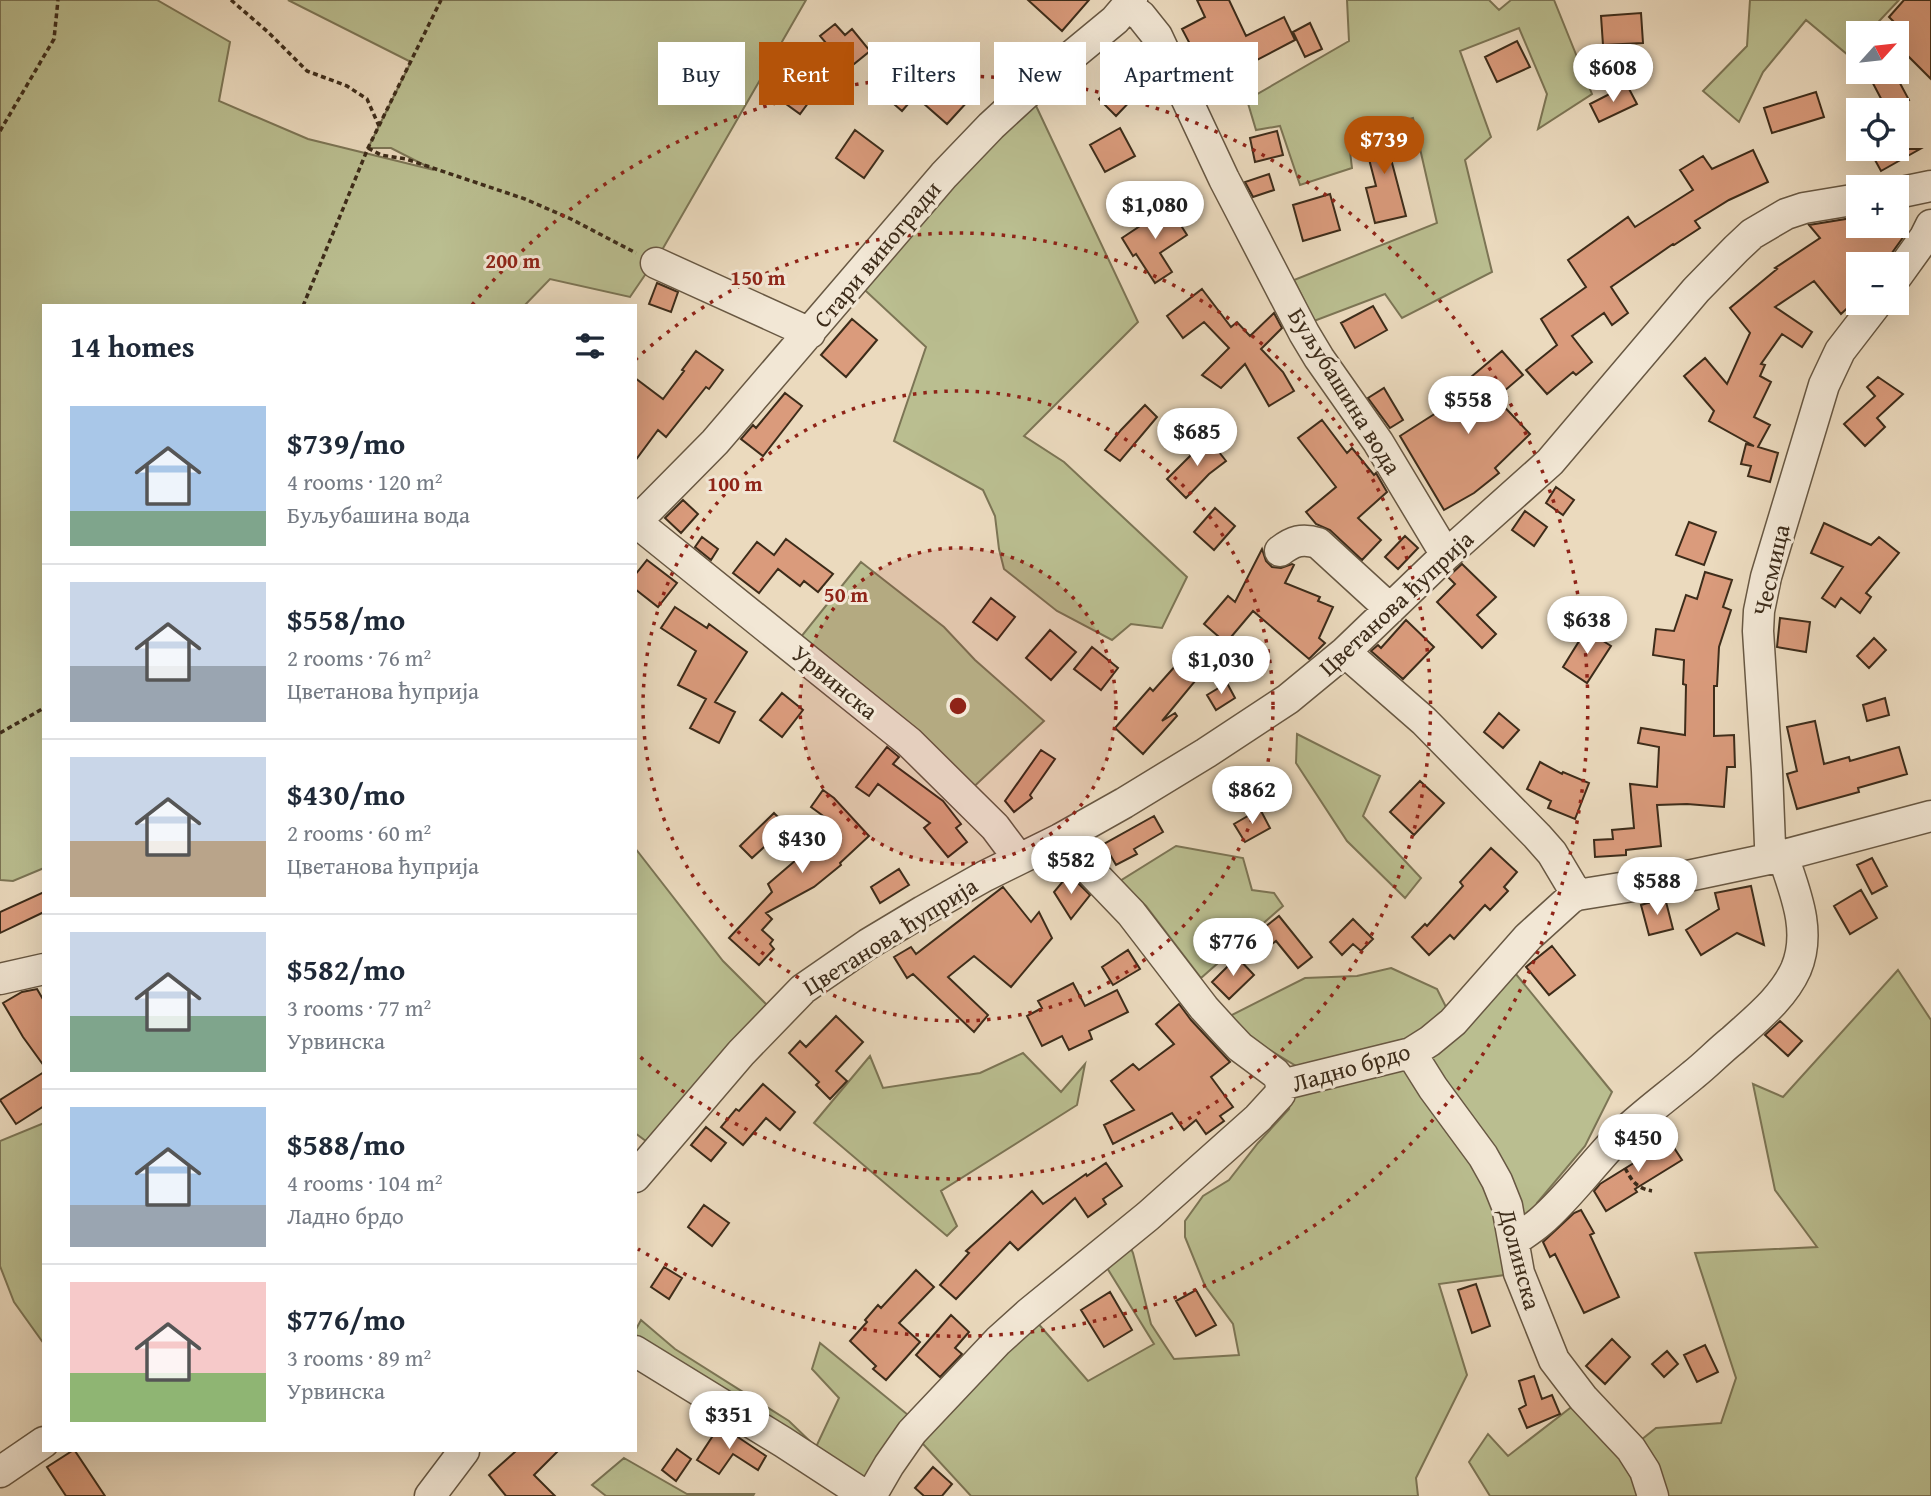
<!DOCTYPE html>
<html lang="en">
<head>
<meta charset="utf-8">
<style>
  body { margin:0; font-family:"Gentium Book Plus",serif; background:#f6f6f7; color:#1f2937; height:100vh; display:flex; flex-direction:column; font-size:26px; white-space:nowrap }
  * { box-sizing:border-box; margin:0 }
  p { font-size:23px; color:#747a83 }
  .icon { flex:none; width:38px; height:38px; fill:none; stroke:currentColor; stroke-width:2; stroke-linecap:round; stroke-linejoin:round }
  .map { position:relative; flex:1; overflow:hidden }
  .sheet { position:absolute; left:42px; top:304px; width:595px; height:1148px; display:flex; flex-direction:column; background:#fff; border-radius:0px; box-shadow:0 7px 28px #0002 }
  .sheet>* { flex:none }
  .banner { position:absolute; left:658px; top:42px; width:665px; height:63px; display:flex; gap:14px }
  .needle { width:46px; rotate:63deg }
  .buttons { position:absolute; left:1846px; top:21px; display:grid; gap:14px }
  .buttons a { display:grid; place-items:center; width:63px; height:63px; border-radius:0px; background:#fff; box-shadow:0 7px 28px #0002; font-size:35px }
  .price { position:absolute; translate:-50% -60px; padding:0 16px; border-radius:24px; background:#fff; color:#222; font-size:23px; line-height:46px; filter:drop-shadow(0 2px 4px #0008) }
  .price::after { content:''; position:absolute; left:50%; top:42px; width:21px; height:16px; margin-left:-10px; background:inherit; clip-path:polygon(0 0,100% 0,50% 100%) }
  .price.active { background:#b45309; color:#fff }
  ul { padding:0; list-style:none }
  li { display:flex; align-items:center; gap:21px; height:175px; padding:0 28px }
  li+li { border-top:2px solid #e0e1e3 }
  li span { display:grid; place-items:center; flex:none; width:196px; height:140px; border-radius:0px; color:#555 }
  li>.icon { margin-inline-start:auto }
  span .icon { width:84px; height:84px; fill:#fffc; stroke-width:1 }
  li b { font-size:30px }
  h2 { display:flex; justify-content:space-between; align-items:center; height:84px; padding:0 28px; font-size:30px }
  .tag { padding:0 24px; border-radius:0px; background:#fff; box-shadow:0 7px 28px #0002; font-size:24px; line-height:63px }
  .tag.active { background:#b45309; color:#fff }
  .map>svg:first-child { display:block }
  .green { fill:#babe90; stroke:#7c7555; stroke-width:2 }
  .building { fill:#da9b7c; stroke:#3d2c1a; stroke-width:2 }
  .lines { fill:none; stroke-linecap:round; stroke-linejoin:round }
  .minor-casing { stroke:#685843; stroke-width:33 }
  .path { stroke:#3d2c1a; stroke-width:3.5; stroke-dasharray:5 3.5; stroke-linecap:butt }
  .minor { stroke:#f2e7d5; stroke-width:30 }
  .ring { fill:none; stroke:#8f2418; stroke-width:3.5; stroke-dasharray:3.5 7 }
  .labels { text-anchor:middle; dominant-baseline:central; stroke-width:6; stroke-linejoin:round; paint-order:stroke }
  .street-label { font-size:24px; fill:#3d2c1a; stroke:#f2e7d5 }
  .centre { fill:#8f2418; stroke:#f2e7d5; stroke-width:3.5 }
  .ring-label { font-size:21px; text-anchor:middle; font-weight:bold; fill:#8f2418; stroke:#f2e7d5; stroke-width:6; stroke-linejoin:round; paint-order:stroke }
</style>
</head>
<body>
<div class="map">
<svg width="1931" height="1496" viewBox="0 0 1931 1496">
  <rect width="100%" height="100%" fill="#ebdabe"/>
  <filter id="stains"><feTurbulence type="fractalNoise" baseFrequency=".00286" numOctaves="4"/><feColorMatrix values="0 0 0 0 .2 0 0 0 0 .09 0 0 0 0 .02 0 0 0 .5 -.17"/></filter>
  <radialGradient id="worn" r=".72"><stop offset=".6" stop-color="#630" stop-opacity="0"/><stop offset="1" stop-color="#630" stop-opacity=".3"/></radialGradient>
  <path class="green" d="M0 0H157L230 42 219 101 308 139 434 170 391 148H368L411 62 288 0H806L662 250 630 297 550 279 524 306H44V868L13 881 0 880Z
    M1347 0H1489L1499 10 1511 0H1554L1592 94 1538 129 1547 94 1519 28 1460 51 1491 137 1465 160 1492 272 1402 318 1385 294 1314 321 1294 280 1437 223 1413 118 1348 135 1352 168 1300 185 1280 126 1256 130 1247 100 1349 41Z
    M1750 0H1899L1868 33H1858V44L1848 55 1806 20 1763 72 1739 122 1703 91 1747 46Z
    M1029 91 1138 322 1024 436 1064 462 1187 577 1162 628 1131 624 1112 640 1057 611 1004 569 999 549 995 516 983 490 894 441 926 347 854 280Z
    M861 562 944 627 975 660 1044 721 965 795 792 648Z
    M1297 734 1380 776 1363 816 1421 878 1405 898 1347 841 1296 763Z
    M1176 846 1243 858 1252 890 1274 893 1283 906 1201 978 1146 906 1120 881Z
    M635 848 723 961 776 1014 658 1150 635 1133Z
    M1391 968 1437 989 1456 1027 1511 968 1612 1092 1585 1146 1537 1203 1519 1273 1439 1284 1467 1375 1416 1478 1418 1496H971L913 1433 871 1496 635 1343V1331L641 1320 675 1349 789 1421 816 1447 839 1398 812 1369 820 1343 919 1424 1029 1313 1088 1381 1154 1344 1104 1263 1128 1242 1133 1253 1151 1324 1174 1359 1239 1355 1233 1324 1205 1286 1185 1237V1221L1203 1196 1229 1180 1258 1143 1289 1109 1296 1066 1268 1049 1224 1019 1305 978 1357 976Z
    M1898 970 1931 1020V1496H1490L1469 1462 1488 1434 1508 1456 1583 1398 1631 1448 1656 1428 1721 1423 1736 1378 1695 1253 1817 1247 1775 1190 1753 1084 1783 1097Z
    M1023 1053 1061 1092 1085 1064 1077 1105 941 1191 957 1226 947 1236 814 1123 870 1056 883 1088 980 1073Z
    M44 1123V1344L14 1302 0 1266V1141Z
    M624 1458 687 1494H754L753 1496H606L592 1485Z"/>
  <path class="building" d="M1028 0H1089L1062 31Z
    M1197 0H1229L1246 36 1284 17 1295 40 1211 84 1182 29 1205 17Z
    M1904 0H1931V79L1897 45V25L1889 17Z
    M1641 13 1643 43 1603 45 1601 16Z
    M1310 23 1322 49 1305 57 1293 32Z
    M835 24 845 35 852 29 870 51 854 64 842 49 836 55 820 36Z
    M1517 41 1530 67 1497 82 1485 57Z
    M799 62 825 80 800 114 775 96Z
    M903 63 940 96 950 85 968 101 947 124 915 96 902 111 879 91Z
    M1867 72H1894L1909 100 1891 110H1887Z
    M1120 76 1138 93 1116 116 1099 99Z
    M1627 85 1637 104 1599 122 1590 104Z
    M1816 92 1824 117 1772 133 1764 108Z
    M1120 128 1135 156 1105 172 1090 145Z
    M1394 128 1402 156 1391 159 1406 216 1375 223 1366 188 1376 186 1363 136Z
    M855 130 883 151 864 178 836 158Z
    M1277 131 1283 155 1255 162 1250 138Z
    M1869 149H1920L1881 171Z
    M1753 150 1768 182 1729 200 1695 221 1700 228 1674 245 1673 244 1611 287 1628 313 1612 325 1604 313 1572 336 1592 362 1576 375 1573 372 1547 394 1526 370 1557 345 1541 319 1586 287 1568 260 1628 217 1635 227 1693 190 1680 170 1703 156 1712 169Z
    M1269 174 1274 190 1253 197 1245 182Z
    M1330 194 1340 230 1303 241 1293 205Z
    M1168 205 1187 235 1160 253 1172 272 1155 283 1136 254 1133 256 1122 238 1143 224 1141 221Z
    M1858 217V226H1897L1904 236 1884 264H1858V298L1841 314 1814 281 1775 307 1812 332 1802 347 1782 334 1761 364 1765 365 1760 376 1771 382 1754 417 1770 425 1758 447 1778 453 1770 482 1748 476 1751 466 1741 464 1746 444 1754 446 1709 421 1714 411 1684 376 1705 358 1727 384 1750 333 1730 308 1777 269 1775 268 1820 238 1809 225Z
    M657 283 678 292 671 312 649 304Z
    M1202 289 1231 327 1237 322 1250 336 1274 313 1282 328 1261 349 1283 372 1294 391 1269 406 1245 364 1221 388 1202 375 1229 348 1204 322 1183 338 1167 316Z
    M1373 306 1387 330 1355 348 1341 323Z
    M852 319 877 340 846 377 821 355Z
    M696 351 723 370 709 389 706 387 666 437 658 430 635 461V378L663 399 684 371 682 370Z
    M1502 351 1523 375 1496 398 1530 434 1495 468 1499 473 1474 493 1444 510 1400 436 1472 390 1465 382Z
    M1878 377 1903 394 1877 418 1885 427 1865 446 1844 424 1875 396 1867 387Z
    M1384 388 1403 420 1390 428 1368 398Z
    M785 393 802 406 763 456 741 439 753 425 756 428Z
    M1145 405 1157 417 1120 461 1105 450 1121 430Z
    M1322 420 1347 453 1352 448 1374 475 1376 473 1387 492 1358 518 1381 540 1362 560 1330 530 1316 524 1306 512 1336 487 1298 438Z
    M1208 438 1226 461 1209 474 1186 498 1167 479 1193 453 1192 451Z
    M1556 487 1574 500 1563 515 1546 503Z
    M683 500 698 514 681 533 665 518Z
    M1215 508 1235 526 1214 550 1194 532Z
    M1525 511 1547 527 1534 546 1512 530Z
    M1689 522 1716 532 1704 565 1676 555Z
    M1824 523 1871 545 1879 537 1899 553 1866 593 1871 597 1860 613 1841 598 1835 607 1822 598 1843 567 1811 553Z
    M1405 536 1418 548 1398 569 1385 557Z
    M702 537 718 549 711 560 695 547Z
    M786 539 833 574 818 592 804 581 800 586 778 569 759 593 733 573 757 542 774 555Z
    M1262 549 1266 561 1272 567 1281 568 1292 564 1294 565 1285 583 1320 597 1318 601 1333 607 1319 638 1325 643 1309 659 1253 611 1226 643 1204 624 1228 596 1235 602Z
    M647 560 677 583 658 607 635 589V575Z
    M1462 564 1496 597 1477 615 1496 634 1482 648 1437 602 1455 584 1448 577Z
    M1705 572 1732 580 1723 607 1731 610 1719 647 1717 686H1714V736L1734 735 1735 767H1727L1724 807 1687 804 1657 805 1661 846 1626 850V855L1595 857 1594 840 1613 839 1612 830 1634 828 1630 784 1657 787 1659 747 1638 743 1641 728 1685 735 1686 685 1683 684 1684 660 1653 655 1656 629 1674 631 1686 595 1697 599Z
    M991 598 1015 617 997 640 973 622Z
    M675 607 707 628 709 624 747 652 715 702 735 712 719 743 690 728 706 699 678 685 696 651 661 628Z
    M1780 618 1810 622 1806 652 1777 647Z
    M1406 620 1434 647 1403 679 1371 651 1378 645 1381 648Z
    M1050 630 1076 652 1051 680 1026 658Z
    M1586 630 1611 646 1587 683 1563 667Z
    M1874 638 1886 650 1869 668 1857 656Z
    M1092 647 1118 668 1101 690 1074 669Z
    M1177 664 1196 680 1162 721 1175 713 1177 716 1143 754 1115 728 1150 688 1153 691Z
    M1227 683 1235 698 1216 710 1207 695Z
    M782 693 803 710 782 737 760 720Z
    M1885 698 1889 715 1867 721 1863 705Z
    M1499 713 1519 730 1503 748 1484 732Z
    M1815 721 1824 764 1849 757 1850 761 1899 747 1907 774 1858 788 1859 792 1797 809 1787 774 1797 771 1787 727Z
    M887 747 899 757 893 764 943 801 961 824 956 828 967 842 948 857 924 828 930 823 878 784 869 796 856 787Z
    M1041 750 1055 759 1030 795 1032 798 1014 812 1005 801Z
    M1540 762 1562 774 1563 772 1589 783 1575 819 1548 808 1551 801 1527 789Z
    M1281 775 1289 790 1264 803 1251 791Z
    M1420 781 1444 803 1414 835 1390 812Z
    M823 790 834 798 869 836 840 863 841 865 814 887 766 913 772 919 762 930 773 940 770 944 774 949 759 965 729 938 772 892 768 884 832 829 830 826 833 823 811 807Z
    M1260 809 1270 828 1245 842 1234 824Z
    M774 813 787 826 752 858 740 846Z
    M1154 816 1163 832 1134 849 1137 854 1116 865 1104 844Z
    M1491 848 1517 872 1504 887 1508 891 1490 910 1485 905 1454 939 1450 935 1429 955 1412 937 1425 924 1427 926 1463 886 1460 882Z
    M1872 858 1887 886 1872 894 1857 865Z
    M899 869 909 885 880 903 871 887Z
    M1069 874 1090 895 1071 919 1054 892Z
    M1751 886 1764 945 1737 933 1701 955 1686 930 1719 909 1715 893Z
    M1003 887 1031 922 1039 912 1052 938 1011 987 974 956 948 977 988 1015 974 1032 913 974 907 978 894 957 911 947 916 954Z
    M1861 890 1877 918 1850 934 1834 906Z
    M44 892V912L0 933V912Z
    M1665 898 1673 929 1649 935 1641 905Z
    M1279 916 1312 957 1298 968 1276 941 1259 954 1248 940Z
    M1353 919 1373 939 1361 951 1353 944 1342 955 1330 942Z
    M1552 946 1575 975 1549 995 1526 967Z
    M1128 950 1140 969 1113 985 1102 967Z
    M1237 957 1254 975 1229 999 1212 982Z
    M1073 983 1085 1006 1117 990 1128 1012 1089 1031 1092 1039 1069 1050 1062 1036 1042 1046 1027 1016 1042 1008 1038 1001Z
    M37 989 44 1001V1066L23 1037 3 1003 22 992Z
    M1179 1004 1191 1020 1230 1062 1211 1077 1233 1107 1220 1116 1224 1121 1206 1134 1196 1120 1184 1130 1172 1113 1113 1144 1104 1125 1134 1110 1111 1081 1133 1064 1139 1070 1174 1044 1156 1024Z
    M836 1016 863 1042 836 1071 847 1081 830 1099 816 1085 819 1082 789 1053 800 1041 806 1047Z
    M1780 1021 1802 1041 1788 1056 1765 1035Z
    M44 1072V1106L16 1124 0 1100Z
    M763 1084 795 1112 780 1130 766 1118 743 1145 721 1127 736 1109 739 1111Z
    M706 1127 726 1143 711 1161 691 1145Z
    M1667 1137 1682 1160 1635 1189 1637 1192 1606 1211 1594 1191 1600 1184 1637 1161 1635 1158Z
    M1106 1163 1122 1186 1103 1199 1106 1204 1088 1217 1075 1198 1018 1250 1010 1242 956 1299 940 1285 969 1253 966 1251 1032 1191 1043 1204 1086 1174 1087 1176Z
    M704 1205 729 1223 712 1246 688 1227Z
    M1581 1210 1594 1233 1590 1235 1619 1297 1584 1313 1555 1254 1550 1257 1543 1242 1574 1213Z
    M664 1267 682 1278 669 1299 651 1287Z
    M916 1270 934 1287 899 1323 920 1342 886 1380 873 1369 876 1366 850 1341 867 1322 865 1320 878 1305 881 1308Z
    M1476 1284 1490 1326 1472 1333 1458 1290Z
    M1196 1290 1216 1325 1196 1336 1176 1301Z
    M1110 1292 1132 1330 1104 1347 1081 1310Z
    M951 1315 969 1332 955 1348 962 1354 940 1377 916 1355Z
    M1612 1339 1630 1357 1605 1384 1586 1366Z
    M1705 1345 1718 1372 1697 1382 1684 1355Z
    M1667 1351 1678 1364 1664 1377 1652 1364Z
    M1534 1376 1542 1399 1552 1395 1560 1414 1527 1428 1519 1409 1526 1405 1519 1381Z
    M720 1425 766 1456 758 1470 733 1454 719 1474 697 1460Z
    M677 1449 691 1459 676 1481 662 1470Z
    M72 1451H75L105 1496H66L47 1467Z
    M516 1451H558L534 1475 555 1496H506L489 1475Z
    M933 1467 952 1484 942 1496H924L915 1488Z"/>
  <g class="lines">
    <defs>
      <path id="minor" d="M1128 6 1141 16 1157 36 1224 179 1304 333 1319 358 1378 442 1446 555
        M1897 193 1931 186
        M656 263 810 333
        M1897 276 1925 237 1931 225
        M636 522 909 742 995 827 1019 859
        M635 523 715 442 944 175 991 126 1029 91 1115 20 1132 0
        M1280 551C1293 541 1302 538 1318 543L1390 609
        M1345 652 1424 721 1537 836 1552 853 1577 895
        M1060 839 1131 913 1204 1008 1224 1030 1240 1047 1275 1073 1279 1078 1281 1085
        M1773 858 1770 845 1767 771 1758 631 1759 611 1766 577 1824 385 1840 351 1877 303
        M0 979 44 969
        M1411 1053 1433 1088 1483 1156 1497 1181 1507 1206 1519 1273 1554 1360 1583 1398 1631 1449 1645 1471 1653 1496
        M635 1177 741 1053 803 989 868 944 923 911 985 876 1060 839 1124 803 1206 753 1288 699 1345 652 1446 555 1550 462 1696 290 1736 249 1752 234 1786 214 1804 208 1858 199
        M1514 1241C1522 1235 1532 1229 1540 1222 1568 1198 1590 1167 1616 1140 1640 1116 1667 1097 1693 1075 1707 1064 1719 1051 1733 1040 1756 1019 1783 998 1796 969 1812 931 1795 892 1783 856
        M635 1351 783 1442 866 1496
        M0 1472 44 1442
        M430 1496 464 1451
        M871 1496 889 1465 912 1432 998 1341 1029 1313 1148 1216 1258 1118 1280 1094 1281 1085 1411 1053 1430 1041 1453 1022 1528 937 1571 898 1577 895 1664 881 1773 858 1931 816"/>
    </defs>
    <use href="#minor" class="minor-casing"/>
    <path class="path" d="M231 0 268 32 307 71 347 86 367 99 379 126
      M0 131 54 39 58 0
      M368 148 381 155 406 159 525 199 571 219 636 253
      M303 306 368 148 441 0
      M0 733 44 708
      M1625 1168C1632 1181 1636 1188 1652 1191"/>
    <use href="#minor" class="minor"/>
  </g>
  <circle cx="958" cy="706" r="158" fill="#8f2418" fill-opacity=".12"/>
  <g class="ring">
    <circle cx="958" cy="706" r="158"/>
    <circle cx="958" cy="706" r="315"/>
    <path d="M635 360A473 473 0 1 1 635 1052"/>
    <path d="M472 305A630 630 0 1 1 638 1249"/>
  </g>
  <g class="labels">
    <g class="street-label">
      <text transform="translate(877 254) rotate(-50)">Стари виногради</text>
      <text transform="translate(1345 391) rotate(58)">Буљубашина вода</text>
      <text transform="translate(1771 570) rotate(-77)">Чесмица</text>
      <text transform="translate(1396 603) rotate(-43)">Цветанова ћуприја</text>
      <text transform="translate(835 682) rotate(39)">Урвинска</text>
      <text transform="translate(890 936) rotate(-32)">Цветанова ћуприја</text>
      <text transform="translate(1351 1067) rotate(-16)">Ладно брдо</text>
      <text transform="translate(1520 1259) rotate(75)">Долинска</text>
    </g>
  </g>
  <circle cx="958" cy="706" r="10" class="centre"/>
  <g class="ring-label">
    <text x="513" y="268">200 m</text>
    <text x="758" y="285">150 m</text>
    <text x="735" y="491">100 m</text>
    <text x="846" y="602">50 m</text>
  </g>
  <rect width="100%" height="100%" filter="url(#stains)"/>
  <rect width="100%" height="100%" fill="url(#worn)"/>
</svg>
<div class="buttons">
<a><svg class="needle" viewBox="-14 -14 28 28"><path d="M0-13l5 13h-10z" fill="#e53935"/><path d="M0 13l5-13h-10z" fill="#747a83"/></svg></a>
<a><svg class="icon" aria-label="locate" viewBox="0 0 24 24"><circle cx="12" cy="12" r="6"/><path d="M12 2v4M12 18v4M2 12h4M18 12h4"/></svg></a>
<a>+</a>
<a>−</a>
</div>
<b class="price" style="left:1613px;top:104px">$608</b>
<b class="price active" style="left:1384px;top:176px">$739</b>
<b class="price" style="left:1155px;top:241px">$1,080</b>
<b class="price" style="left:1468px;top:436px">$558</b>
<b class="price" style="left:1197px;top:468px">$685</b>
<b class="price" style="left:1587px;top:656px">$638</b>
<b class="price" style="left:1221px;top:696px">$1,030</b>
<b class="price" style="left:1252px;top:826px">$862</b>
<b class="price" style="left:802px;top:875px">$430</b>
<b class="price" style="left:1071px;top:896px">$582</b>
<b class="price" style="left:1657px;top:917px">$588</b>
<b class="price" style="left:1233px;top:978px">$776</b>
<b class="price" style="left:1638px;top:1174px">$450</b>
<b class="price" style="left:729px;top:1451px">$351</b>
<div class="banner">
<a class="tag">Buy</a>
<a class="tag active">Rent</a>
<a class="tag">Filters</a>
<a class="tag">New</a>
<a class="tag">Apartment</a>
</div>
<section class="sheet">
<h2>14 homes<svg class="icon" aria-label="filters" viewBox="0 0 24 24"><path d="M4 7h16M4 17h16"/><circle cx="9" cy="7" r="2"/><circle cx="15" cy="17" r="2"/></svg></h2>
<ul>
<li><span style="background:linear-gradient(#a9c7e8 75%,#7fa58c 0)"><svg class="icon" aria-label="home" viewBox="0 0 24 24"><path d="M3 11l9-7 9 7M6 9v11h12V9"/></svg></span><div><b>$739/mo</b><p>4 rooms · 120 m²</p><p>Буљубашина вода</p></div></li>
<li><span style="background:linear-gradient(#c9d6e8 60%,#9aa5b1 0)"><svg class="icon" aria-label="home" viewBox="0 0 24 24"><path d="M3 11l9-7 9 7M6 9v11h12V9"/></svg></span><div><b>$558/mo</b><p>2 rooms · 76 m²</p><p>Цветанова ћуприја</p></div></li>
<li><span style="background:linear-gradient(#c9d6e8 60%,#b9a48a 0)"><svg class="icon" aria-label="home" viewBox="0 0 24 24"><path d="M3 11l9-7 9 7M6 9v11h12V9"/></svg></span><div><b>$430/mo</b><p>2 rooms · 60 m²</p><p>Цветанова ћуприја</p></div></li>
<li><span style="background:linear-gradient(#c9d6e8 60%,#7fa58c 0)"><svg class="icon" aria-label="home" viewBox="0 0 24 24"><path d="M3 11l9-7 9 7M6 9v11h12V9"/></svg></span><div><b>$582/mo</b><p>3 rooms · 77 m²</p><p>Урвинска</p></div></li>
<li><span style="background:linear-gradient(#a9c7e8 70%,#9aa5b1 0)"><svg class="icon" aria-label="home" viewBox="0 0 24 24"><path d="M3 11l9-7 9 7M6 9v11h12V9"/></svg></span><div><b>$588/mo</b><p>4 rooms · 104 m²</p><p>Ладно брдо</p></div></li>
<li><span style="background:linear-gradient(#f6c9c9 65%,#8fb573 0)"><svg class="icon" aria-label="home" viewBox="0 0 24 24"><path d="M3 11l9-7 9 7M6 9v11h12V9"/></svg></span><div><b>$776/mo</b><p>3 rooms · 89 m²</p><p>Урвинска</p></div></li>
</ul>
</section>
</div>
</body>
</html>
